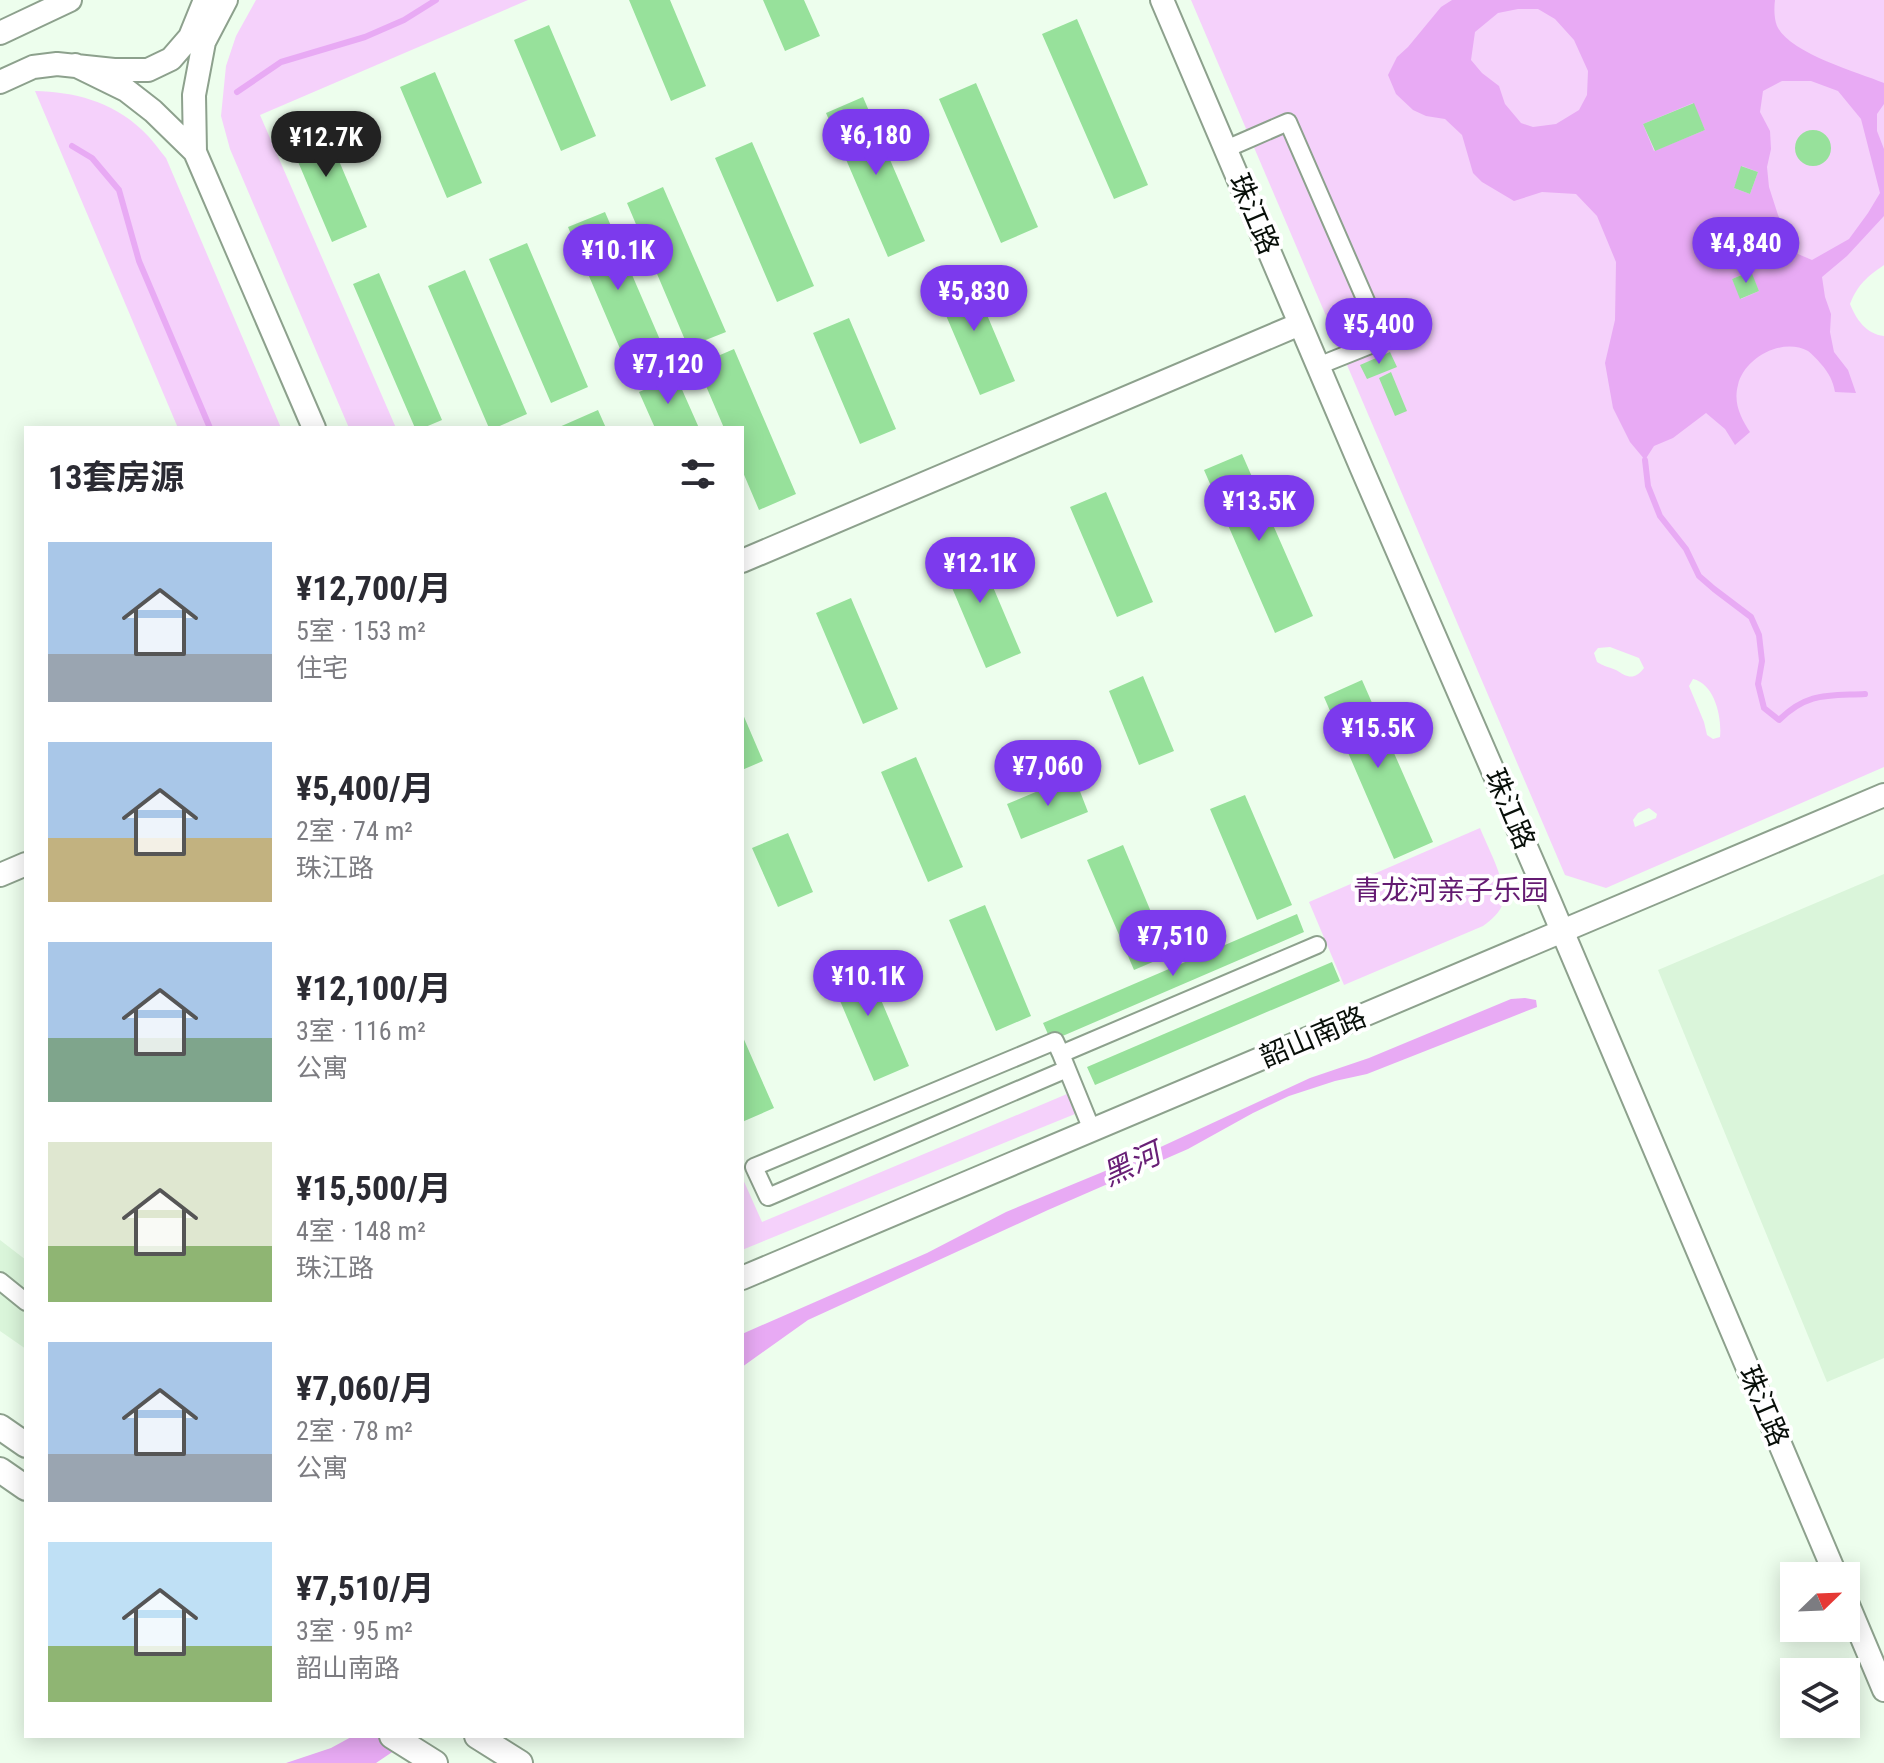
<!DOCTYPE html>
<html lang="zh">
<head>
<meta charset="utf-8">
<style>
  body { margin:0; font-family:"Roboto Condensed","Noto Sans SC",sans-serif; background:#f7f7f7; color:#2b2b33; height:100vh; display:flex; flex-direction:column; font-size:30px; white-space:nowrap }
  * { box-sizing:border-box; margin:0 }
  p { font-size:26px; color:#7c7c81 }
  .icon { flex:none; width:44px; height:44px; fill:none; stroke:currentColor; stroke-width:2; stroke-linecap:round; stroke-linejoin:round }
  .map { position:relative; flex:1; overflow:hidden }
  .sheet { position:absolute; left:24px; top:426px; width:720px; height:1312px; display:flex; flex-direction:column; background:#fff; border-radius:0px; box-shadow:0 4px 20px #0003 }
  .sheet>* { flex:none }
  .needle { width:52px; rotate:67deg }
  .fabs { position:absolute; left:1780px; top:1562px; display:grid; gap:16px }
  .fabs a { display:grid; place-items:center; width:80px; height:80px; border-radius:0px; background:#fff; box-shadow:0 4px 20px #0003; font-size:40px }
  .price { position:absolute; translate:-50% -68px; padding:0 18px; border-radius:28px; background:#7c3aed; color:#fff; font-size:26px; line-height:52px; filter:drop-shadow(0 2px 4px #0008) }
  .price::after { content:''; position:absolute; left:50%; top:48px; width:24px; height:18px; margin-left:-12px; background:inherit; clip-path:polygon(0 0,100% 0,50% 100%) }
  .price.current { background:#222; color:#fff }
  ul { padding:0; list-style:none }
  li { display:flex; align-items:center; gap:24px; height:200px; padding:0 24px }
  li span { display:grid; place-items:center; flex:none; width:224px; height:160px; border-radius:0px; color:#555 }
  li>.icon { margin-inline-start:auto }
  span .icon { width:96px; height:96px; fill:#fffc; stroke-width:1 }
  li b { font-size:34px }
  h2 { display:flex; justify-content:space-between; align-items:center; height:96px; padding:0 24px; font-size:34px }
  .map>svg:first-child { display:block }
  .built { fill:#daf5da }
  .green { fill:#f5d1fb; fill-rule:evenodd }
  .water { fill:#e8aaf4; fill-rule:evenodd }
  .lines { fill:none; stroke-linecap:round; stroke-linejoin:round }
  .stream { stroke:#e8aaf4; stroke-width:6 }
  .building { fill:#97e19b }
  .street-casing { stroke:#8da18d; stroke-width:20 }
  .secondary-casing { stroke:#8da18d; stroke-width:26 }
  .primary-casing { stroke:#8da18d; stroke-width:28 }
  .street { stroke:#fff; stroke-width:16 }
  .secondary { stroke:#fff; stroke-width:22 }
  .primary { stroke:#fff; stroke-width:24 }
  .labels { text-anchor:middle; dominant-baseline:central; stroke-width:8; stroke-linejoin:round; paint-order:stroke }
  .street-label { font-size:28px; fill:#080f09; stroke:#fff }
  .park-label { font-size:28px; fill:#641b72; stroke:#fff }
  .water-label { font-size:30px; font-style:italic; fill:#692077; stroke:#fff }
</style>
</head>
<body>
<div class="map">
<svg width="1884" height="1763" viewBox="0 0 1884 1763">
  <rect width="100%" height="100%" fill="#edfeed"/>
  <path class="built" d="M1884 874V1358L1827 1382 1658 970Z
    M0 1240 26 1260V1349L0 1331Z"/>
  <path class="green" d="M256 0H528L260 115 396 428H349L230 149 221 116 226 66 236 36Z
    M1191 0H1884V265C1867 277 1858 284 1850 304 1856 319 1866 334 1884 336V767L1606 888 1565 875ZM1610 647 1639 658 1644 668C1634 681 1627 677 1616 670 1609 667 1603 666 1597 662L1594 653 1598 648ZM1693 679C1715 684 1722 718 1720 737L1713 739 1707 735 1704 722 1689 686ZM1649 808 1657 814 1656 818 1635 827 1633 820 1638 813Z
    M35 91C74 92 111 101 141 129 150 137 158 148 166 158L281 428H178Z
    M1480 828C1487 846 1508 884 1503 902 1501 912 1491 920 1483 926L1344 985 1309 902Z
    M1067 1094 1075 1114 742 1250V1177L762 1222Z"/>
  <path class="water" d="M1452 0H1775C1774 8 1774 18 1777 26 1789 53 1857 72 1884 83V104L1877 114V131L1884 149V216L1847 256 1822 277 1825 297 1831 314 1830 332 1834 352 1848 370 1856 393 1835 392C1833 381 1829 373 1821 364 1818 360 1812 354 1808 351 1782 337 1744 358 1738 385 1733 403 1741 418 1750 432L1735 445 1725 429 1706 413 1673 438 1654 446 1645 460 1630 442 1613 408 1605 363 1615 320 1616 262 1597 216 1576 194 1542 192 1514 201 1482 182 1473 173 1462 135 1445 119 1426 116 1413 110 1396 94 1388 75 1397 57 1408 47 1441 7ZM1518 9H1538L1555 19 1574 40 1588 71 1587 95 1579 110 1556 124 1533 127 1521 123 1505 104 1499 86 1482 73 1471 60 1475 32 1498 13ZM1782 81H1811L1838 91 1861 119 1880 193 1868 213 1849 239 1812 260 1798 254 1791 245 1778 215 1769 187 1767 167 1771 149 1770 131 1760 112 1763 91ZM1693 103 1705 130 1654 151 1643 124ZM1742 166 1758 172 1750 194 1734 188ZM1750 271 1759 291 1741 299 1732 279Z
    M1525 998 1536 1000 1537 1007 1367 1074 1335 1081 1289 1096 1253 1113 1188 1149 1048 1210 808 1320 742 1367V1334L927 1253 1006 1212 1139 1157 1310 1078 1369 1058 1511 999Z
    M353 1736H416L376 1763H286L331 1748Z"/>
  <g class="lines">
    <path class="stream" d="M237 92 281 62 365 37 404 20 436 0
      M72 146 92 158 119 190 139 261 210 428
      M1645 460 1648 486 1660 516 1686 549 1699 576 1714 589 1751 617 1759 635 1762 661 1758 684 1764 708 1779 720C1808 692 1827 696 1865 694"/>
  </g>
  <path class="building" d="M629 0H670L706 86 671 101Z
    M763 0H804L820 36 785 51Z
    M1077 19 1148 185 1114 199 1042 34Z
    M549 25 596 136 561 151 514 40Z
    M435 72 482 183 447 198 400 87Z
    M976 83 1038 227 1001 243 939 99Z
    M863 97 925 241 888 257 826 113Z
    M1694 103 1705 130 1655 151 1643 124Z
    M320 116 367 227 332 242 285 131Z
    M1795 148a18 18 0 1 1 36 0a18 18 0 1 1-36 0Z
    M752 142 814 286 777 302 715 158Z
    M1741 166 1758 172 1750 194 1734 188Z
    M663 187 726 332 688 347 627 203Z
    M605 212 667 356 630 372 568 227Z
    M527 243 588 387 551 403 489 259Z
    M465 270 527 414 495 428H489L428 286Z
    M968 270 1015 381 980 395 933 285Z
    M1751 271 1759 291 1740 299 1732 279Z
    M379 273 442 420 423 428H415L353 284Z
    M849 318 896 429 860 444 813 333Z
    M734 349 796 494 759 510 742 470V428H724L697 365Z
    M1390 352 1397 367 1367 379 1360 365Z
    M1391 372 1407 411 1395 416 1379 378Z
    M676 376 699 428H655L639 392Z
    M598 410 606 428H557Z
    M1242 454 1313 616 1275 633 1204 470Z
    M1106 492 1153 602 1117 617 1070 507Z
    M974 542 1021 653 986 668 939 557Z
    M851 598 898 709 863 724 816 613Z
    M1143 676 1174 751 1139 765 1109 691Z
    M1362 680 1433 842 1394 859 1324 697Z
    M742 712 763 761 742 770Z
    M916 757 963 867 928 882 881 772Z
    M1074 776 1088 812 1021 839 1007 804Z
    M1245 795 1292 905 1257 920 1210 809Z
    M788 833 813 892 778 907 752 848Z
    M1123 845 1169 955 1134 970 1087 860Z
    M985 905 1031 1016 996 1031 949 920Z
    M1297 914 1304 932 1051 1041 1043 1023Z
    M862 955 909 1066 874 1081 827 970Z
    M1332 962 1340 981 1095 1085 1087 1067Z
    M742 1035 774 1108 742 1122Z"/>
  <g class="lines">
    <defs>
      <path id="street" d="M1226 149 1288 122 1383 340 1318 366
        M1061 1054 1055 1041 754 1167 768 1197 1067 1069
        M1092 1130 1061 1054 1317 945
        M0 1281 26 1302"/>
      <path id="secondary" d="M1162 0 1362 469 1549 900 1836 1576
        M0 33 70 0
        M75 65 126 90 153 111 195 152 194 95 204 42 226 0
        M0 82 33 67 57 64 114 70H148L171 59 190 37 205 0
        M195 152 314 428
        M742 561 1300 324
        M0 875 26 864
        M742 1278 1884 795
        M1846 1600 1884 1690"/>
      <path id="primary" d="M0 1427 26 1445
        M0 1470 26 1488
        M392 1736 435 1763
        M477 1736 520 1763"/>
    </defs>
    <use href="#street" class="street-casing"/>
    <use href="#secondary" class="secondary-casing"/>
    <use href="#primary" class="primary-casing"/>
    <use href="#street" class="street"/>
    <use href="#secondary" class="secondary"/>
    <use href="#primary" class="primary"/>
  </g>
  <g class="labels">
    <g class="street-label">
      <text transform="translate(1254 214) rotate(67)">珠江路</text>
      <text transform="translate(1510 809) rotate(67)">珠江路</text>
      <text transform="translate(1313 1037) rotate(-23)">韶山南路</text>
      <text transform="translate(1764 1406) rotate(67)">珠江路</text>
    </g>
    <g class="park-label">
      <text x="1451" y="890">青龙河亲子乐园</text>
    </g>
    <g class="water-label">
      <text transform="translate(1131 1164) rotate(-25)">黑河</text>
    </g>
  </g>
</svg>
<div class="fabs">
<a><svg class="needle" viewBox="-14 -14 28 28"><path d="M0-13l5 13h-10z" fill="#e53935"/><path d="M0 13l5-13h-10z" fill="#7c7c81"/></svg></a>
<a><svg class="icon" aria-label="layers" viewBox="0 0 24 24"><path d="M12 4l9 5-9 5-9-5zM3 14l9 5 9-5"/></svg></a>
</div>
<b class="price" style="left:876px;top:177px">¥6,180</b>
<b class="price current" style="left:326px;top:179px">¥12.7K</b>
<b class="price" style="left:1746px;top:285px">¥4,840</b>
<b class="price" style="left:618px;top:292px">¥10.1K</b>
<b class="price" style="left:974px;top:333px">¥5,830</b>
<b class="price" style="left:1379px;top:366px">¥5,400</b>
<b class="price" style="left:668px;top:406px">¥7,120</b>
<b class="price" style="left:1259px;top:543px">¥13.5K</b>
<b class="price" style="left:980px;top:605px">¥12.1K</b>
<b class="price" style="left:1378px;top:770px">¥15.5K</b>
<b class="price" style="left:1048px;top:808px">¥7,060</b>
<b class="price" style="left:1173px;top:978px">¥7,510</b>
<b class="price" style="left:868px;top:1018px">¥10.1K</b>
<section class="sheet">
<h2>13套房源<svg class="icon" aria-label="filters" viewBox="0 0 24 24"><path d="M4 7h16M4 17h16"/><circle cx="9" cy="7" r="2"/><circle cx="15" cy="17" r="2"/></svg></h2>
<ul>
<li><span style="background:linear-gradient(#a9c7e8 70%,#9aa5b1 0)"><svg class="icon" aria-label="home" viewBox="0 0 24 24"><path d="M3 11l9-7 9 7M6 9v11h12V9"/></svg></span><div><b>¥12,700/月</b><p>5室 · 153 m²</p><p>住宅</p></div></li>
<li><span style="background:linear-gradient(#a9c7e8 60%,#c2b280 0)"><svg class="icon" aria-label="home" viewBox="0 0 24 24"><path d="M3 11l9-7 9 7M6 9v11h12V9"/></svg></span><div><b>¥5,400/月</b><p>2室 · 74 m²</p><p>珠江路</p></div></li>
<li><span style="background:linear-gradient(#a9c7e8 60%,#7fa58c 0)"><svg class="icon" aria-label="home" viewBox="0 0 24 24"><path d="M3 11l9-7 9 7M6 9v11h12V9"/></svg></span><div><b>¥12,100/月</b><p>3室 · 116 m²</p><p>公寓</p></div></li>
<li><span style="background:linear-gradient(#dfe7d0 65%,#8fb573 0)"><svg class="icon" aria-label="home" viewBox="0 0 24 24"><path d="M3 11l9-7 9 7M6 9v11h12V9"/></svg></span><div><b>¥15,500/月</b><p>4室 · 148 m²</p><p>珠江路</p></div></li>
<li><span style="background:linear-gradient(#a9c7e8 70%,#9aa5b1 0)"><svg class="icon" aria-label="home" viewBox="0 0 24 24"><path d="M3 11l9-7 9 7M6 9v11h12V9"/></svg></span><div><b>¥7,060/月</b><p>2室 · 78 m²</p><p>公寓</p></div></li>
<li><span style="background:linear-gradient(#bfe0f5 65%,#8fb573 0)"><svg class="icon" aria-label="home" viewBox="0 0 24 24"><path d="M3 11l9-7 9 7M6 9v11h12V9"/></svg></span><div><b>¥7,510/月</b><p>3室 · 95 m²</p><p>韶山南路</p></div></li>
</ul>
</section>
</div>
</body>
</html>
